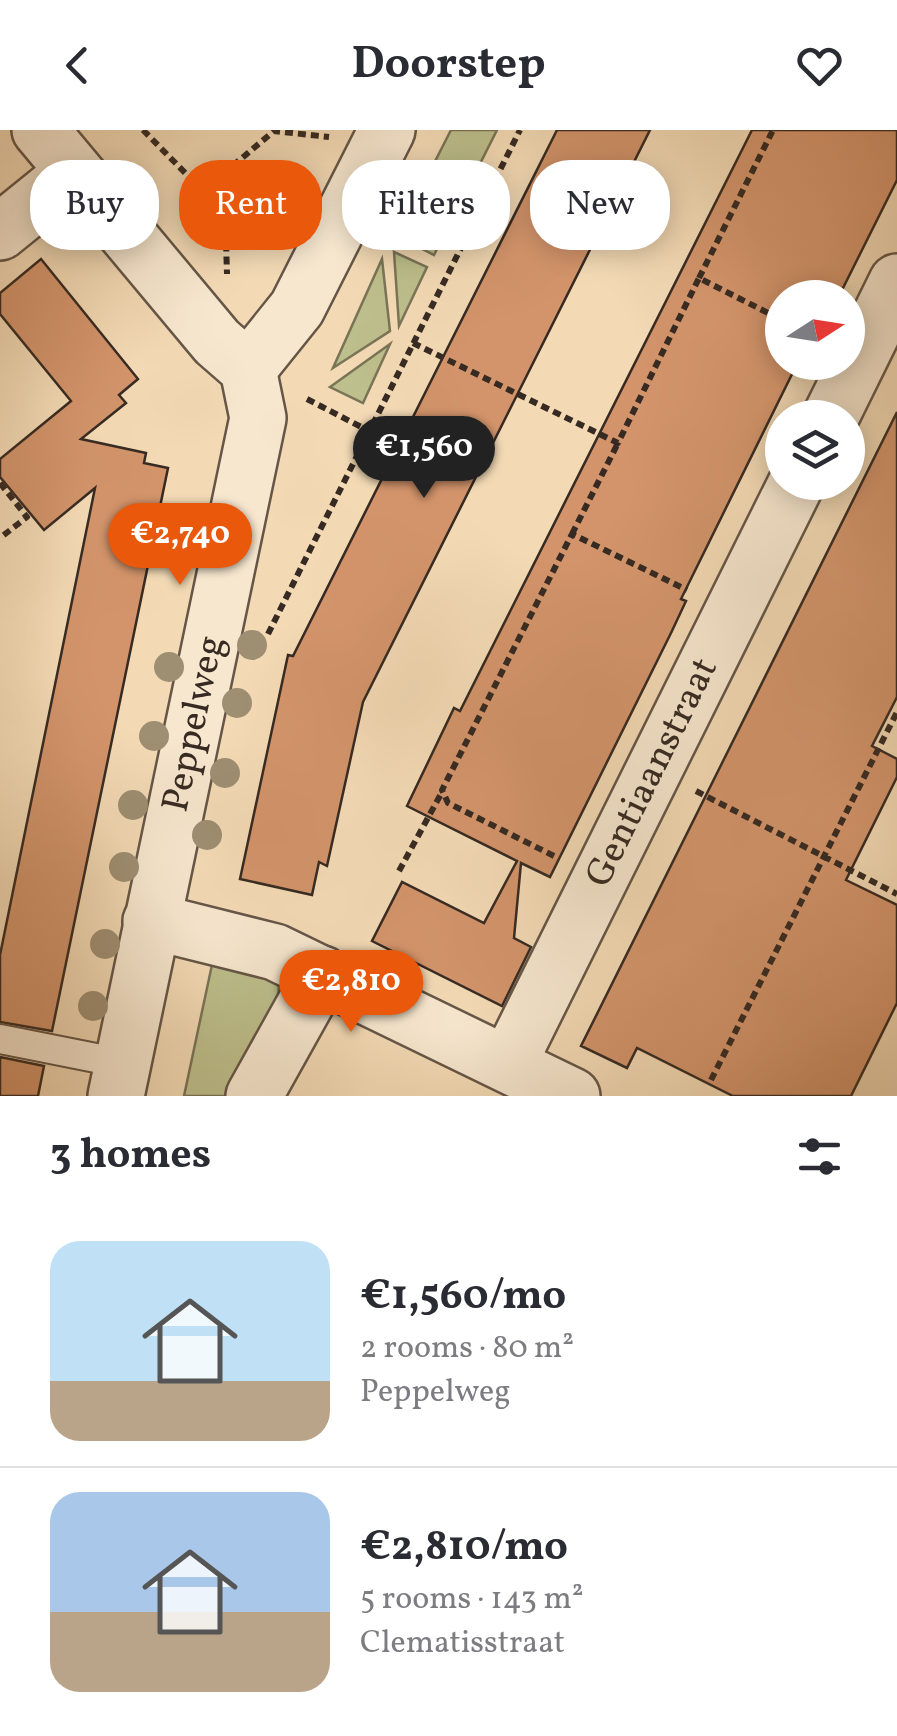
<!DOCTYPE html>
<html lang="en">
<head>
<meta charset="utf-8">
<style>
  body { margin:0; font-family:Vollkorn,serif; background:#f2f2f3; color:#2b2b33; height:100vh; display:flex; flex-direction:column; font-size:38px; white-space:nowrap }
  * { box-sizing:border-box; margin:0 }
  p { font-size:32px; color:#7c7c81 }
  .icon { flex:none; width:55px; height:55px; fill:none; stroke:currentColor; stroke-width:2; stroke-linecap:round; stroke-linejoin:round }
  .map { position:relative; height:966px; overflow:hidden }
  .side { display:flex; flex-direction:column; background:#fff; flex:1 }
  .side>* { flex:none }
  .banner { position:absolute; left:30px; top:30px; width:838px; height:90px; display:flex; gap:20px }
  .needle { width:65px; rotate:78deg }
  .fabs { position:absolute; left:765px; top:150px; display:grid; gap:20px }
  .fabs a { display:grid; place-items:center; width:100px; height:100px; border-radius:50%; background:#fff; box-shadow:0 5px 25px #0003; font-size:50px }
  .price { position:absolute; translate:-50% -85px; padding:0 22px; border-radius:35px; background:#ea580c; color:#fff; font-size:32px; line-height:65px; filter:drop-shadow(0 2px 5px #0008) }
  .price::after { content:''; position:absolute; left:50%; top:60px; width:30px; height:22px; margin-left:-15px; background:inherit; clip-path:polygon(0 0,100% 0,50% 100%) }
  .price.current { background:#222; color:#fff }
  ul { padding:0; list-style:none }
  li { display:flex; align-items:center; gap:30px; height:250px; padding:0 50px }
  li+li { border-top:2px solid #e1e1e2 }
  li span { display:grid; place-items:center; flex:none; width:280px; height:200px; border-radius:30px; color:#555 }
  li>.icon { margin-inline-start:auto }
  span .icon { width:120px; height:120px; fill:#fffc; stroke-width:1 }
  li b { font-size:42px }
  h2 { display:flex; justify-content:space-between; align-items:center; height:120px; padding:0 50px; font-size:42px }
  .pill { padding:0 35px; border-radius:40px; background:#fff; box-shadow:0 5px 25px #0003; font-size:35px; line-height:90px }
  .pill.current { background:#ea580c; color:#fff }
  header { display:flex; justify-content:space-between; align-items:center; height:130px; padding:0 50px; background:#fff; font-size:45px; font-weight:700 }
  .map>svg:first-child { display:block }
  .green { fill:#bdbf8c; stroke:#7a7457; stroke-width:2.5 }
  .building { fill:#d3946b; stroke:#362a22; stroke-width:2.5 }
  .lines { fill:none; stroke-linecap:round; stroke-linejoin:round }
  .lane-casing { stroke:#655647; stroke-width:32 }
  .street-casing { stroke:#655647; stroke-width:60 }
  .path { stroke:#362a22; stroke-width:6; stroke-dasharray:8 5; stroke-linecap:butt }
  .lane { stroke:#f7e7cf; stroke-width:28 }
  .street { stroke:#f7e7cf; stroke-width:55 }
  .tree { fill:#9e8e72 }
  .labels { text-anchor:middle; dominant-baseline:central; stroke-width:10; stroke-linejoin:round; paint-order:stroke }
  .street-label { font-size:38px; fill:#362a22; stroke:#f7e7cf }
</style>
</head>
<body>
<header><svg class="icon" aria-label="back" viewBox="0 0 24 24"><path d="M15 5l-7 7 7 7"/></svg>Doorstep<svg class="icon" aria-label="heart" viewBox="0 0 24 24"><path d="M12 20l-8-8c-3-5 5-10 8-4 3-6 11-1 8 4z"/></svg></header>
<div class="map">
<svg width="897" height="966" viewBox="0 0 897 966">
  <rect width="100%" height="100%" fill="#f3dab5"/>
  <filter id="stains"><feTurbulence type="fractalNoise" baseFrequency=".002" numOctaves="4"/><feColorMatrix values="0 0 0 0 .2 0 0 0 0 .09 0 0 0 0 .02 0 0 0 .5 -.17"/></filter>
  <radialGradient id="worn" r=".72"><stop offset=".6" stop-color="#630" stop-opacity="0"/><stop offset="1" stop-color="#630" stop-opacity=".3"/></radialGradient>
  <path class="green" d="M451 0H497L434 125 397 106Z
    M394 122 427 137 399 196Z
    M382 129 390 201 333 238Z
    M390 214 363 273 330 257Z
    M213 830 279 850 278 872 226 966H184Z"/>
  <path class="building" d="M557 0H650L363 572 327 736 319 732 312 765 240 749 288 525 293 526Z
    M752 0H897V50L838 168H782V232H798L681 469 686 471 671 503 550 747 521 733 514 808 531 817 502 876 372 811 402 752 484 793 517 731 407 676 454 578 460 581Z
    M41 129 138 249 119 265 126 273 81 309 146 323 144 333 168 338 52 901 0 892V825L95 358 44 400 0 347V329L71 271 0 184V163Z
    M897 282V567L872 616 897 629V647L846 750 897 775V873L851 966H733L637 918 627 938 581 916Z
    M0 927 44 936 38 966H0Z"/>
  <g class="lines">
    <defs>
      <path id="lane" d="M0 909 121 933"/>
      <g id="street">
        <path d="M40 0 217 212 248 239 258 288 116 966"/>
        <path d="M0 102 73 43"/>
        <path d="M248 239 297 178 387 0"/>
        <path d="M830 288 897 152"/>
        <path d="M151 791 275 822 572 966"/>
        <path id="s1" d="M508 934 797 352"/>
        <path d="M254 966 322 844"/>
      </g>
    </defs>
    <use href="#lane" class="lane-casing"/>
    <use href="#street" class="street-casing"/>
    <path class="path" d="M143 0 203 61 226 112 227 144
      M203 61 274 1 329 7
      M699 148 773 0
      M413 213 618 313 699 148 782 190
      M307 269 369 301
      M0 353 27 387 0 408
      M572 404 618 313
      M268 504 520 0
      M696 661 897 764
      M554 726 448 673 442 660 572 404 687 460
      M399 741 442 662
      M711 950 897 582"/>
    <use href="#lane" class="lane"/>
    <use href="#street" class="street"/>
  </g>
  <g class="tree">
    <circle cx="273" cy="96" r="15"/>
    <circle cx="252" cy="515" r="15"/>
    <circle cx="169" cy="537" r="15"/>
    <circle cx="237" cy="573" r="15"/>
    <circle cx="154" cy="606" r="15"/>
    <circle cx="225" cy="643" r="15"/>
    <circle cx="133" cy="675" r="15"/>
    <circle cx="207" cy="705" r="15"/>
    <circle cx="124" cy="737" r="15"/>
    <circle cx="105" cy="814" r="15"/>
    <circle cx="93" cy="876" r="15"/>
  </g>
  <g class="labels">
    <g class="street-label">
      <text transform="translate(195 594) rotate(-78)">Peppelweg</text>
      <text stroke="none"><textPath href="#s1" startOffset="325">Gentiaanstraat</textPath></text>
    </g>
  </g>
  <rect width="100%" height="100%" filter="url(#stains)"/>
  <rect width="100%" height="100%" fill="url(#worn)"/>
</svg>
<div class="fabs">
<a><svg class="needle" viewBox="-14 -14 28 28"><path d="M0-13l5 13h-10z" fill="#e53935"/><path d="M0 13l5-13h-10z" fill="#7c7c81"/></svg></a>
<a><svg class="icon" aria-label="layers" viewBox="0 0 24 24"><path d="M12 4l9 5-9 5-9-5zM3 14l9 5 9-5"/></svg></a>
</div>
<b class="price current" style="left:424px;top:371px">€1,560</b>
<b class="price" style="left:180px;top:458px">€2,740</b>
<b class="price" style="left:351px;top:905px">€2,810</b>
<div class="banner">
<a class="pill">Buy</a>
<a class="pill current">Rent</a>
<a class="pill">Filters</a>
<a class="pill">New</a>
</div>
</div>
<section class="side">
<h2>3 homes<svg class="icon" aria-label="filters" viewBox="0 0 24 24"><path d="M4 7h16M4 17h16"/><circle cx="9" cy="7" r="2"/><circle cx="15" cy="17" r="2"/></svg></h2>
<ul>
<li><span style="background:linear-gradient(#bfe0f5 70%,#b9a48a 0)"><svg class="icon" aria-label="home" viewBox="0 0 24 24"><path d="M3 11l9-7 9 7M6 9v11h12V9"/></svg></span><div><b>€1,560/mo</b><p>2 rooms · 80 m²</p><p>Peppelweg</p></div></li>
<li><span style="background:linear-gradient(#a9c7e8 60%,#b9a48a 0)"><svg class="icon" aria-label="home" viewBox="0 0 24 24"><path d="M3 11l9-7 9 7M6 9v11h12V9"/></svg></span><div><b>€2,810/mo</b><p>5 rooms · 143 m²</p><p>Clematisstraat</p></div></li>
</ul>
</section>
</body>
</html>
